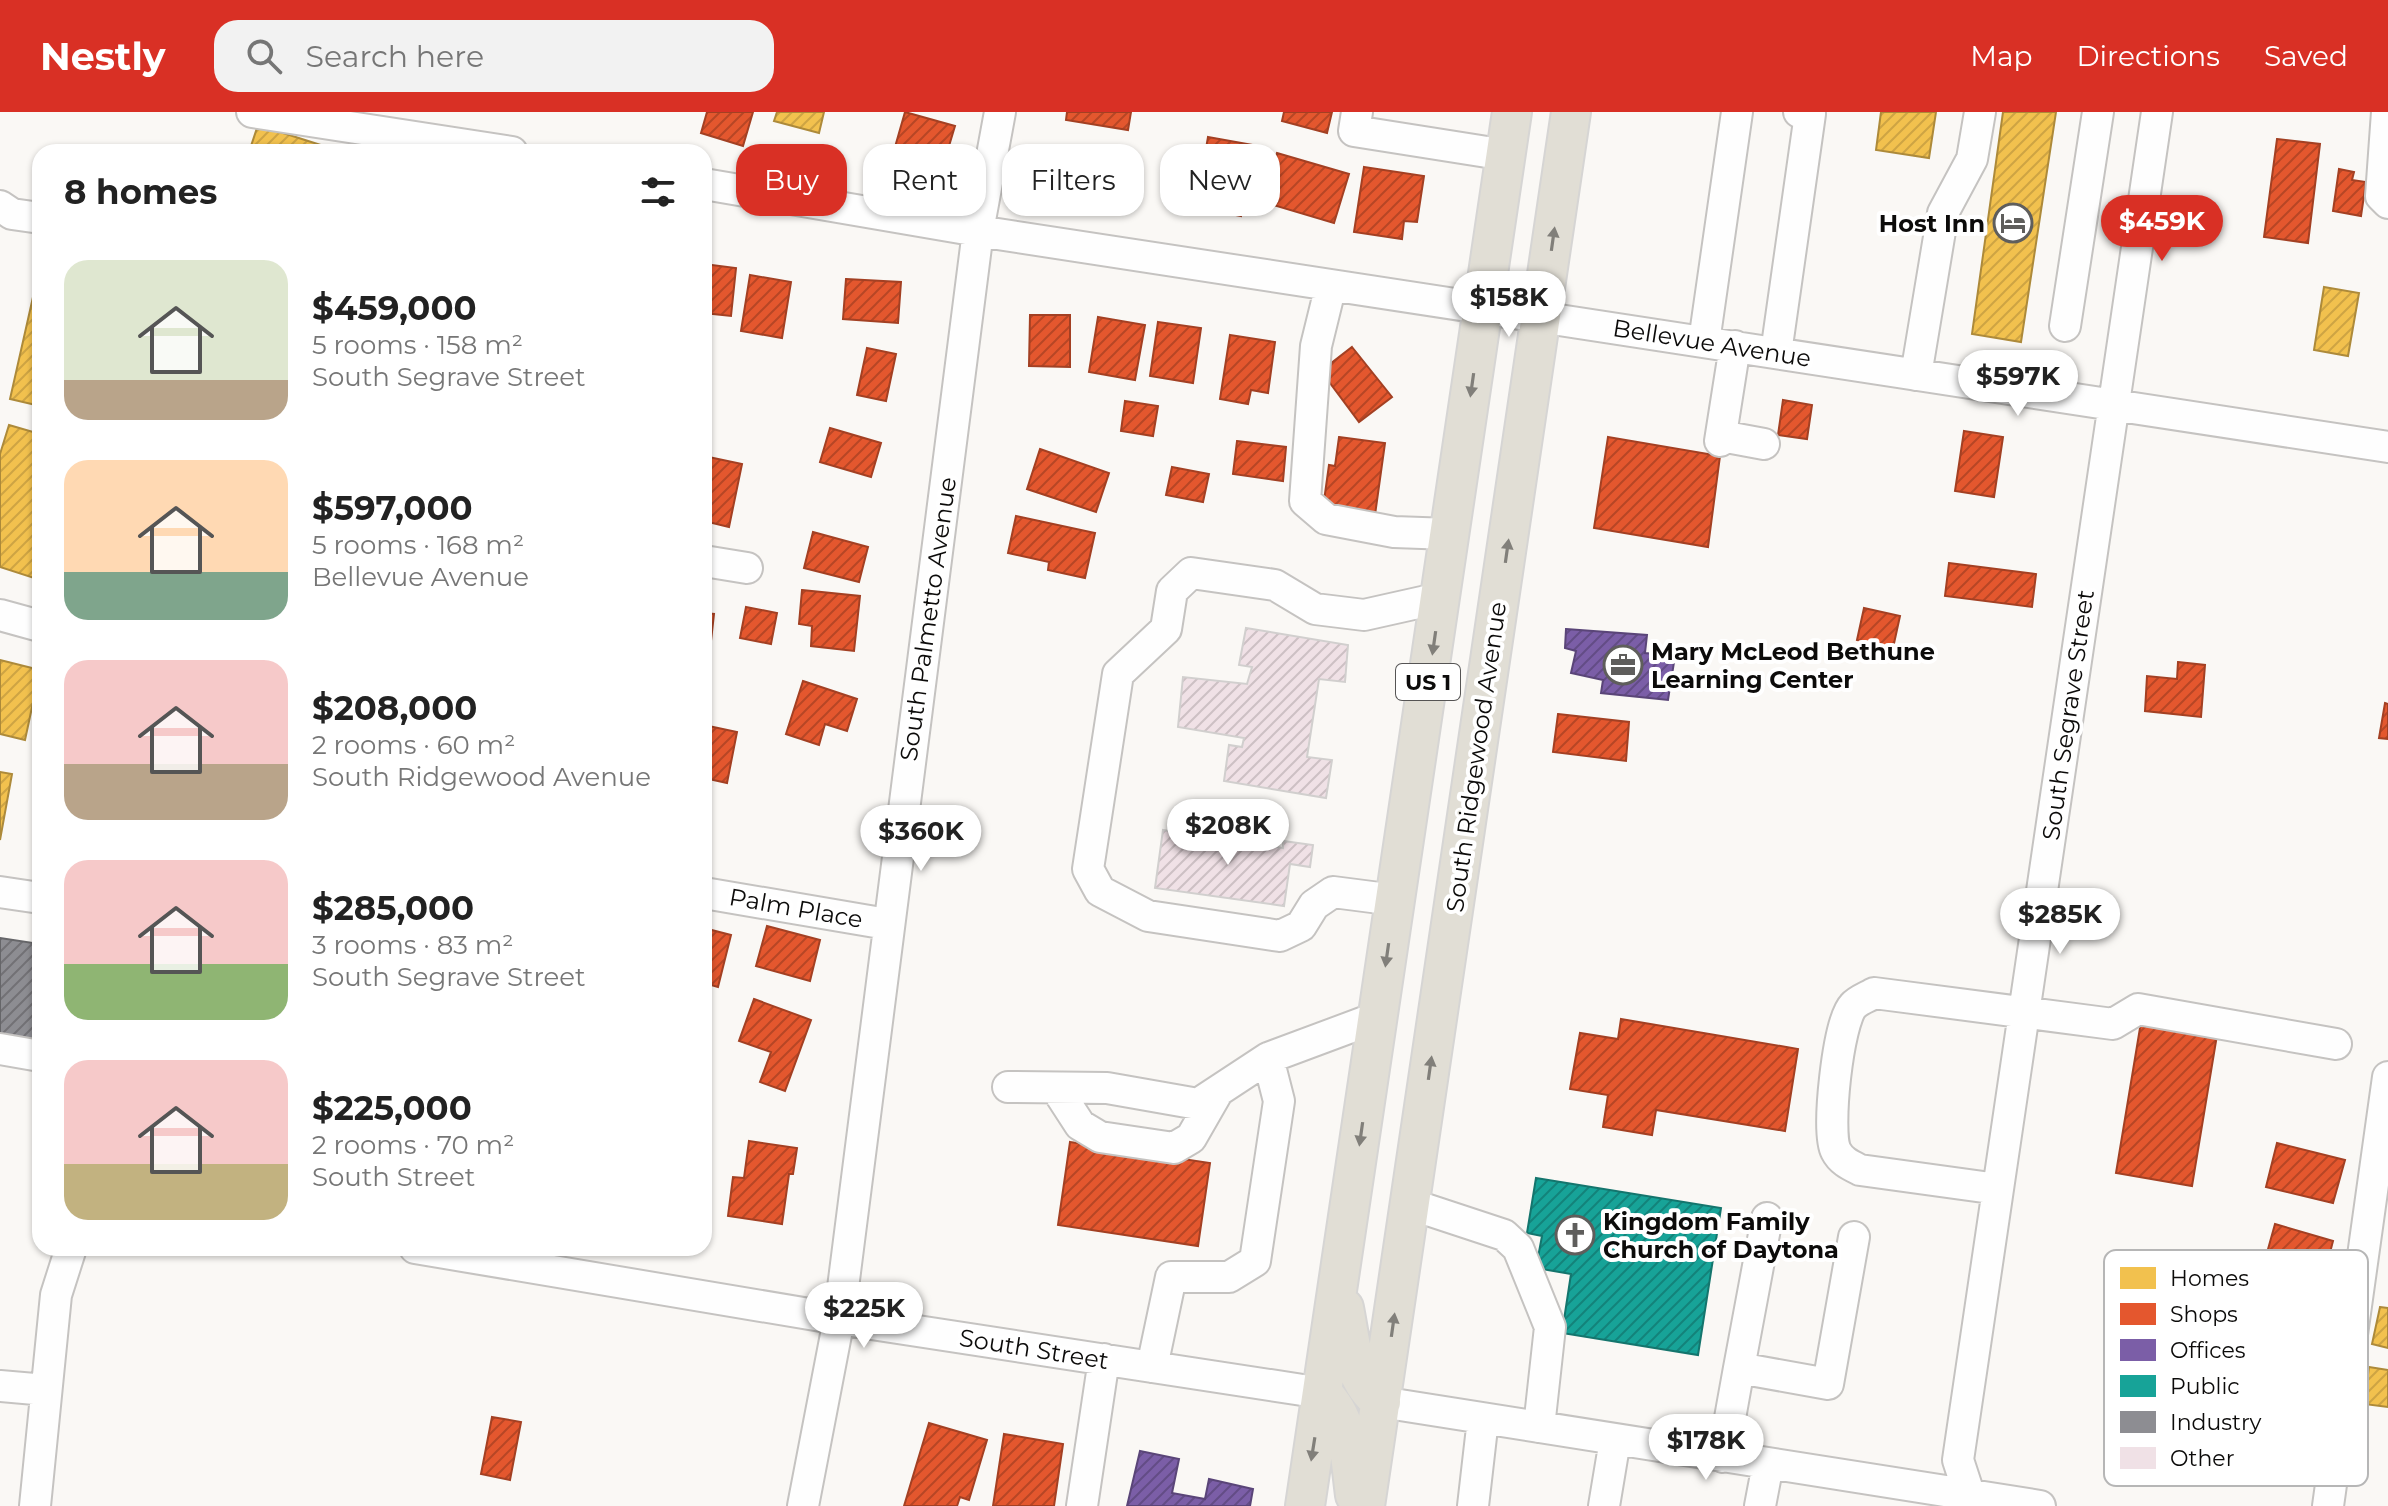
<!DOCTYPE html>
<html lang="en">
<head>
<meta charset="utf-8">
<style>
  body { margin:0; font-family:Montserrat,sans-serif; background:#f2f2f2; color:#222; height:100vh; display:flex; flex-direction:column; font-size:30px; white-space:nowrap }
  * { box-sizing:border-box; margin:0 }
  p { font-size:26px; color:#767676 }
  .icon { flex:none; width:44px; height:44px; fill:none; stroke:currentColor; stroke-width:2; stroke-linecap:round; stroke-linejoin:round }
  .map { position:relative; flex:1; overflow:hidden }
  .side { position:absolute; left:32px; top:32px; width:680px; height:1112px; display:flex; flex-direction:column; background:#fff; border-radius:24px; box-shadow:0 2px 6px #0004 }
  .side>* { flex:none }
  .banner { position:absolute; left:736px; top:32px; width:760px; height:72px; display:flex; gap:16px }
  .price { position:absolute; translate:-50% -68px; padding:0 18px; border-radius:28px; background:#fff; color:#222; font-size:26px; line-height:52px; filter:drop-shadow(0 2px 4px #0008) }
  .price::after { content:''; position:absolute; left:50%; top:48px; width:24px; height:18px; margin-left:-12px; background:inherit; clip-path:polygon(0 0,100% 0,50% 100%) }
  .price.on { background:#d93025; color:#fff }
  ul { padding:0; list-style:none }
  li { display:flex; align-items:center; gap:24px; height:200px; padding:0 32px }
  li span { display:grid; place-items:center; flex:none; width:224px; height:160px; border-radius:24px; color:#555 }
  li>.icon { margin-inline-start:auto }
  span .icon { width:96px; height:96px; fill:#fffc; stroke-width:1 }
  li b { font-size:34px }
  h2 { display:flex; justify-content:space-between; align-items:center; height:96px; padding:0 32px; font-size:34px }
  .tag { padding:0 28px; border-radius:24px; background:#fff; box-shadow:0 2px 6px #0004; font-size:28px; line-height:72px }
  .tag.on { background:#d93025; color:#fff }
  header { display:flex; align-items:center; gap:48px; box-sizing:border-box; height:112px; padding:0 40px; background:#d93025; color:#fff }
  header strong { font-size:38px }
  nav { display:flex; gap:44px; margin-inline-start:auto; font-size:28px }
  .search { width:560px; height:72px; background:#f2f2f2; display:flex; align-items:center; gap:20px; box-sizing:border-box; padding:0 28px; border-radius:24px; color:#767676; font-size:30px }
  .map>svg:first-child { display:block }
  .homes { fill:url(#homes-hatch); stroke:#ad8a3a; stroke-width:2 }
  .shops { fill:url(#shops-hatch); stroke:#a34023; stroke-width:2 }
  .offices { fill:url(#offices-hatch); stroke:#5a4578; stroke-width:2 }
  .public { fill:url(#public-hatch); stroke:#14756d; stroke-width:2 }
  .industry { fill:url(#industry-hatch); stroke:#666669; stroke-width:2 }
  .building { fill:url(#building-hatch); stroke:#d1cfce; stroke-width:2 }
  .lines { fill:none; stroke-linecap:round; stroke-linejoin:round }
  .minor-casing { stroke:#c5c3c1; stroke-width:34 }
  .major-casing { stroke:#d6d5d4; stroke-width:42 }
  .minor { stroke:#fefefe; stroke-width:30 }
  .major { stroke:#e1ded5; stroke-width:38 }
  .oneway { fill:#817f7a }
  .labels { text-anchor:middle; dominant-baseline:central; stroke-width:8; stroke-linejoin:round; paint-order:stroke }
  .shield { fill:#fff; stroke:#555454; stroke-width:2 }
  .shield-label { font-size:22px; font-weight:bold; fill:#0c0b0a }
  .poi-label { font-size:24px; font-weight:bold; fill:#0c0b0a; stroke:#fff; text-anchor:start }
  .street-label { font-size:24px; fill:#0c0b0a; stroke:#fff }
  .key { fill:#fff; stroke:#b6b6b6; stroke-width:2 }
  .key-label { font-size:22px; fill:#0c0b0a }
</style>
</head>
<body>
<header>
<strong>Nestly</strong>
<div class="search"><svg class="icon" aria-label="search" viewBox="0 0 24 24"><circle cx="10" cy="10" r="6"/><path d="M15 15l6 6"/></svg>Search here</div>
<nav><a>Map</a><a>Directions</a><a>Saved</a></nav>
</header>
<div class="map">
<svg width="2388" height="1394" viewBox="0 0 2388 1394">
  <defs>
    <pattern id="homes-hatch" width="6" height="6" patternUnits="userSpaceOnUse" patternTransform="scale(2)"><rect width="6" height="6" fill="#f2c14e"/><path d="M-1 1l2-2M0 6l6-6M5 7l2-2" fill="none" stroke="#cea443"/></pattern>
    <pattern id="shops-hatch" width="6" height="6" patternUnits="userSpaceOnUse" patternTransform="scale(2)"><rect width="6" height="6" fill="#e4572e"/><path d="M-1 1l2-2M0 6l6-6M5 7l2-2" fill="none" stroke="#b74625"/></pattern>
    <pattern id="offices-hatch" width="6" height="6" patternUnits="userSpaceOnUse" patternTransform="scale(2)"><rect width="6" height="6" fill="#7b5ea7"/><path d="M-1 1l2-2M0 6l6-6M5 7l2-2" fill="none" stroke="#634c86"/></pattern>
    <pattern id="public-hatch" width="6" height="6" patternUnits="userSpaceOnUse" patternTransform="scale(2)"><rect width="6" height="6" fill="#17a398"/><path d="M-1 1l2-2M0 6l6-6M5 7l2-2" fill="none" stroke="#13837a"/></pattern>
    <pattern id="industry-hatch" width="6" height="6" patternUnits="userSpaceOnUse" patternTransform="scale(2)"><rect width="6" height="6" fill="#8d8d92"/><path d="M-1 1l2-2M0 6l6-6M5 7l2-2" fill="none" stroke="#727175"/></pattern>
    <pattern id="building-hatch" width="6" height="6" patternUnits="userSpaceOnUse" patternTransform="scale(2)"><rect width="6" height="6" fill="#f0e1e6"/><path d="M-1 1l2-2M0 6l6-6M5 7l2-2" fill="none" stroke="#cdc0c4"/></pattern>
  </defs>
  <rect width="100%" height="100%" fill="#faf8f5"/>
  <path class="homes" d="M777 0H824L819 21 774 9Z
    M1881 0H1936L1929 46 1876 38Z
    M2003 0H2056L2021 230 1972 222Z
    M258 13 330 36 329 40H249Z
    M40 154V294L10 287Z
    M2324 175 2359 181 2348 244 2314 238Z
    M9 313 40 322 37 467 0 455V342Z
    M0 548 40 558 25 628 0 622Z
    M0 660 12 662 0 728Z
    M2380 1195 2388 1196V1236L2372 1232Z
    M2369 1255 2388 1258V1295L2364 1292Z"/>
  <path class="shops" d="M707 0H753L743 34 701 21Z
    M905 0 955 14 940 64 891 49Z
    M1067 0H1131L1128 18 1066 8Z
    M1284 0H1332L1327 21 1282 9Z
    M1208 25 1253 33 1241 104 1196 95Z
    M2277 27 2320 32 2308 131 2264 125Z
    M1277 41 1349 62 1334 111 1263 90Z
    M1364 55 1424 64 1417 110 1404 109 1402 127 1354 120Z
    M2339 57 2354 60 2352 68 2366 70 2361 104 2333 99Z
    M704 152 736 156 731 204 704 201Z
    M750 163 791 170 782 226 741 219Z
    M846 167 901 170 898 211 843 207Z
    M1030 203H1070V255L1029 254Z
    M1098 205 1145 213 1135 268 1089 260Z
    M1158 210 1201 216 1193 271 1150 264Z
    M1230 223 1275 230 1268 281 1251 278 1248 292 1220 287Z
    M1352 235 1392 285 1359 310 1321 259Z
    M867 236 896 242 886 289 857 283Z
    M1783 288 1812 293 1807 327 1778 323Z
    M1125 289 1158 294 1153 324 1121 319Z
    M830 316 881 331 871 365 820 350Z
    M1964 319 2003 325 1994 385 1955 379Z
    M1339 325 1385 331 1375 403 1323 396 1329 353 1335 354Z
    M1608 325 1720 344 1708 435 1594 416Z
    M1237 329 1286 335 1283 369 1233 362Z
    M1040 337 1109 361 1096 400 1027 377Z
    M704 344 742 352 729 415 704 409Z
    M1172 355 1209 362 1203 390 1166 383Z
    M1016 404 1095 421 1085 466 1048 458 1049 450 1008 441Z
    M813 420 868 435 859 470 804 456Z
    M1949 451 2036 462 2032 495 1945 484Z
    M802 478 860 484 854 539 811 534 812 514 799 512Z
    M746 495 777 501 771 532 740 526Z
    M1864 496 1900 504 1893 536 1857 528Z
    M704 501 714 502 707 565H704Z
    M2178 550 2205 553 2201 605 2145 599 2147 564 2177 567Z
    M803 569 857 587 847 619 825 612 819 633 786 622Z
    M2385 591 2388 592V627L2379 626Z
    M1558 602 1629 610 1626 649 1553 640Z
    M704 613 737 620 727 671 704 666Z
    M767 814 820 828 810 869 756 854Z
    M704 816 731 823 718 875 704 871Z
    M754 887 811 908 785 979 760 970 771 940 739 929Z
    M1621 907 1798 937 1785 1019 1656 998 1652 1023 1603 1015 1608 983 1570 977 1580 921 1618 927Z
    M2141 910 2217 923 2192 1074 2116 1061Z
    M749 1029 797 1036 793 1062H789L782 1112 728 1104 733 1065 744 1066Z
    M1070 1030 1210 1051 1198 1134 1058 1113Z
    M2277 1031 2345 1048 2333 1091 2266 1075Z
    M2275 1112 2333 1129 2324 1164 2265 1148Z
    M492 1305 521 1310 510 1368 481 1362Z
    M929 1311 987 1328 969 1388 960 1385 957 1394H904Z
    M1004 1322 1063 1332 1054 1394H993Z"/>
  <path class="offices" d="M1566 517 1647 523 1645 541 1675 544 1668 588 1601 581 1603 568 1571 561 1576 539 1565 536Z
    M1140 1339 1179 1347 1172 1381 1205 1387 1209 1367 1253 1377 1250 1394H1127Z"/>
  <path class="public" d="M1536 1066 1721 1096 1698 1243 1562 1221 1571 1162 1536 1156 1542 1124 1527 1121Z"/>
  <path class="industry" d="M0 826 40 832V931L0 925Z"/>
  <path class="building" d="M1246 516 1348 533 1345 570 1319 567 1307 645 1332 648 1326 686 1224 669 1229 633 1242 635 1244 626 1178 615 1183 565 1247 572 1252 555 1239 553Z
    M1163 718 1283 736V729L1313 733 1310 755 1290 752 1284 794 1155 776Z"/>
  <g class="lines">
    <defs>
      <path id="minor" d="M252 0 512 40
        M1357 0 1354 19 1506 43
        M2387 0 2381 84 2388 91
        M704 72 978 119 2388 335
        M0 94 12 102 40 106
        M1331 173 1316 234 1305 389 1326 407 1394 420 1450 422
        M2065 214 2098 0
        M1704 230 1737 0
        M1776 241 1810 2 1799 0
        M1916 263 1943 101 1972 47 1980 0
        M1721 324 1764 332
        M1720 329 1735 234
        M704 449 747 456
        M0 503 40 514
        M0 780 40 786
        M704 781 887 812
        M1395 788 1333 780 1314 793 1301 814 1280 824 1148 804 1100 779 1088 757 1118 562 1166 517 1172 479 1191 461 1275 473 1315 497 1364 503 1440 486
        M0 937 40 944
        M1268 946 1378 905
        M1008 975 1107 976 1198 992 1268 946 1279 989 1255 1149 1229 1165H1171L1152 1255
        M1056 976 1080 1013 1100 1025 1174 1036 1191 1026 1218 979
        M1998 1077 1860 1058C1850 1053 1841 1049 1836 1039 1826 1021 1838 909 1853 894 1858 888 1868 885 1874 881L2113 912 2138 897 2336 932
        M1410 1092 1504 1123 1518 1136 1550 1215 1539 1315
        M415 1136 839 1207 1322 1281
        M1739 1256 1767 1106
        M0 1274 46 1278
        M1381 1290 2040 1394
        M1723 1345 1739 1256 1828 1272 1854 1125
        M35 1394 56 1183 71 1136
        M803 1394 839 1207 978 119 1000 0
        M1082 1394 1104 1247
        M1473 1394 1483 1307
        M1604 1394 1615 1328
        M1760 1394 1768 1352
        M1973 1394 1958 1348 2157 0
        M2328 1394 2388 965"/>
      <path id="major" d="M1344 1196C1351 1231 1352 1267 1381 1290
        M1322 1281C1350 1308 1350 1346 1355 1383
        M1305 1394 1512 0
        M1365 1394 1571 0"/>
    </defs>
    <use href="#minor" class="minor-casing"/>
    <use href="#major" class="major-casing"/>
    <use href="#minor" class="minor"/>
    <use href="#major" class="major"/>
  </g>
  <defs><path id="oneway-solid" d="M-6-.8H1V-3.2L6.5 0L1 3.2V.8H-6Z" transform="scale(2)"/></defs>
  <g class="oneway">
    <use href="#oneway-solid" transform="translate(1553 127) rotate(-82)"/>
    <use href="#oneway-solid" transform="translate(1472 273) rotate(98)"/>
    <use href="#oneway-solid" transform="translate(1507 439) rotate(-82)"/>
    <use href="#oneway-solid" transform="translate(1434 531) rotate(98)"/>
    <use href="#oneway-solid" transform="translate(1387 843) rotate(98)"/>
    <use href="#oneway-solid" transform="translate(1430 956) rotate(-82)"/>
    <use href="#oneway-solid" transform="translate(1361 1022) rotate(98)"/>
    <use href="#oneway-solid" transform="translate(1393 1213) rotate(-82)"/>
    <use href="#oneway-solid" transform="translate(1313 1337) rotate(99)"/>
  </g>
  <defs>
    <symbol id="hotel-ring" viewBox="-11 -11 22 22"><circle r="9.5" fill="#fff" stroke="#5f5e5c" stroke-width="1.5"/><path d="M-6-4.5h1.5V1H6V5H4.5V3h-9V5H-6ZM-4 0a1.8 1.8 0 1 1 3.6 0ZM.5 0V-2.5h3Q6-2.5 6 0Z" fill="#5f5e5c"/></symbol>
    <symbol id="office-ring" viewBox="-11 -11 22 22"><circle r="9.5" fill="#fff" stroke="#5f5e5c" stroke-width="1.5"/><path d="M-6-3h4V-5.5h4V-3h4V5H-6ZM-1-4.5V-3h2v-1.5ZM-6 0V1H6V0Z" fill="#5f5e5c"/></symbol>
    <symbol id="church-ring" viewBox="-11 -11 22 22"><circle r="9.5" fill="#fff" stroke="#5f5e5c" stroke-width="1.5"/><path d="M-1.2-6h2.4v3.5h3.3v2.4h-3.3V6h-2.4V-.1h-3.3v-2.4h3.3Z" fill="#5f5e5c"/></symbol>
  </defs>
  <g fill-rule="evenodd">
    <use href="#hotel-ring" x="1991" y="89" width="44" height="44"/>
    <use href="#office-ring" x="1601" y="531" width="44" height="44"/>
    <use href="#church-ring" x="1553" y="1101" width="44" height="44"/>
  </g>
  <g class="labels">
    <rect class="shield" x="1396" y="552" width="64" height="36" rx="6"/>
    <g class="shield-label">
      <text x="1428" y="570">US 1</text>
    </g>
    <g class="poi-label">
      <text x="1985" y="111" text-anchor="end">Host Inn</text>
      <text x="1651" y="539">Mary McLeod Bethune<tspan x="1651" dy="28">Learning Center</tspan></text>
      <text x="1603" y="1109">Kingdom Family<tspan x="1603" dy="28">Church of Daytona</tspan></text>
    </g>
    <g class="street-label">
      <text transform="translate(1712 231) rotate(9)">Bellevue Avenue</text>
      <text transform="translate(928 507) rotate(-82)">South Palmetto Avenue</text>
      <text transform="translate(2068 603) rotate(-82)">South Segrave Street</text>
      <text transform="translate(1476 645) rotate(-82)">South Ridgewood Avenue</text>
      <text transform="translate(796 796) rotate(10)">Palm Place</text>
      <text transform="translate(1034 1237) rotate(9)">South Street</text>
    </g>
  </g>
  <rect x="2104" y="1138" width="264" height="236" rx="12" class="key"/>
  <rect x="2120" y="1155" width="36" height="22" fill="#f2c14e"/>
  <rect x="2120" y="1191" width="36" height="22" fill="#e4572e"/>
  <rect x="2120" y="1227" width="36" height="22" fill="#7b5ea7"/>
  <rect x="2120" y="1263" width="36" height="22" fill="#17a398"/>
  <rect x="2120" y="1299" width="36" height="22" fill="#8d8d92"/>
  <rect x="2120" y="1335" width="36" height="22" fill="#f0e1e6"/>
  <g class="key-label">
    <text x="2170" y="1174">Homes</text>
    <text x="2170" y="1210">Shops</text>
    <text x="2170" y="1246">Offices</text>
    <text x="2170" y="1282">Public</text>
    <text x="2170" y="1318">Industry</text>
    <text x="2170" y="1354">Other</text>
  </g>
</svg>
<b class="price on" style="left:2162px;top:151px">$459K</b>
<b class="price" style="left:1509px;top:227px">$158K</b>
<b class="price" style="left:2018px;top:306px">$597K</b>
<b class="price" style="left:1228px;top:755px">$208K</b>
<b class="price" style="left:921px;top:761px">$360K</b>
<b class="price" style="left:2060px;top:844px">$285K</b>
<b class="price" style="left:864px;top:1238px">$225K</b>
<b class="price" style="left:1706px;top:1370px">$178K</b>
<div class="banner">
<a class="tag on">Buy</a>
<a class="tag">Rent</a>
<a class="tag">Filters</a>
<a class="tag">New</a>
</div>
<section class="side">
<h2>8 homes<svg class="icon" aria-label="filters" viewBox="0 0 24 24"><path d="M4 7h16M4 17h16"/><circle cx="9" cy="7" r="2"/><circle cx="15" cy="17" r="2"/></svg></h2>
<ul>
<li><span style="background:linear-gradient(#dfe7d0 75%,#b9a48a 0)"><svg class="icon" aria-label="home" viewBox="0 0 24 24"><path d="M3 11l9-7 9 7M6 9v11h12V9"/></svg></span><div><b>$459,000</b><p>5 rooms · 158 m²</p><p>South Segrave Street</p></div></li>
<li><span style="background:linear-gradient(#ffd9b3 70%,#7fa58c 0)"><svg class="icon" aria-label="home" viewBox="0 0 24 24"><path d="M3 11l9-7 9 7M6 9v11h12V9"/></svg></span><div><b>$597,000</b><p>5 rooms · 168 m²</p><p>Bellevue Avenue</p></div></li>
<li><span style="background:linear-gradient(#f6c9c9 65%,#b9a48a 0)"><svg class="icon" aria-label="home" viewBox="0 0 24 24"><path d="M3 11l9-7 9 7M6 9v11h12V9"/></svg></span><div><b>$208,000</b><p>2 rooms · 60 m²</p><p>South Ridgewood Avenue</p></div></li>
<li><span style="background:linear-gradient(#f6c9c9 65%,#8fb573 0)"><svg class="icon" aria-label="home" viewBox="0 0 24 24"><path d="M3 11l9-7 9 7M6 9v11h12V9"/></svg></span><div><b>$285,000</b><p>3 rooms · 83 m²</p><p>South Segrave Street</p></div></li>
<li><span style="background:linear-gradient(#f6c9c9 65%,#c2b280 0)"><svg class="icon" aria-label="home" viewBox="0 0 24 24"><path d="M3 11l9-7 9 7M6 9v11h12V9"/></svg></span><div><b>$225,000</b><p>2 rooms · 70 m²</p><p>South Street</p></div></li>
</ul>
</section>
</div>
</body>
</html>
